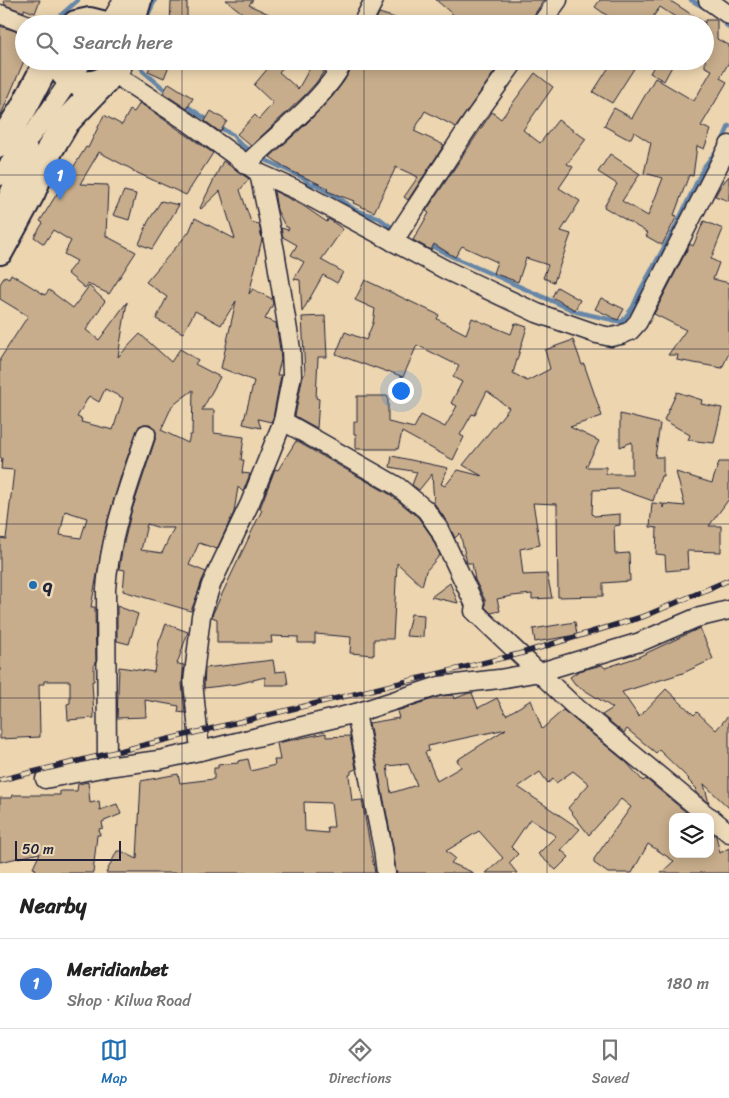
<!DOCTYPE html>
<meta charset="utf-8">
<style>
:root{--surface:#fff;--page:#f2f2f2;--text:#222;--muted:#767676;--line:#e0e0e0;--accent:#1f6fb2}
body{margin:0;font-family:Sriracha,sans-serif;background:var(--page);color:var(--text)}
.controls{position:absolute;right:15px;bottom:15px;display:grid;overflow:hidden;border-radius:10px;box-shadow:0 2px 12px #0003}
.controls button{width:45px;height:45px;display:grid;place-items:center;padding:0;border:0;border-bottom:1px solid var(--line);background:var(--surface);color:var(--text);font:25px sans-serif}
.scale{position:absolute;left:15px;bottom:12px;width:106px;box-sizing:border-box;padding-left:5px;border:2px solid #22223b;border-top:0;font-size:14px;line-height:18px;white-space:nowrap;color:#22223b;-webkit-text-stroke:4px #ecd9b7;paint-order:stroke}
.you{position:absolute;left:400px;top:390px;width:18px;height:18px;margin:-12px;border:4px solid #fff;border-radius:50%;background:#1a73e8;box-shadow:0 0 0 8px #1a73e833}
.badge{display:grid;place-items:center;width:32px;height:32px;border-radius:50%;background:var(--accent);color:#fff;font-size:16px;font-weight:700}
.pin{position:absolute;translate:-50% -41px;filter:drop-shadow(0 1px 2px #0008)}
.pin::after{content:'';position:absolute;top:26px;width:18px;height:15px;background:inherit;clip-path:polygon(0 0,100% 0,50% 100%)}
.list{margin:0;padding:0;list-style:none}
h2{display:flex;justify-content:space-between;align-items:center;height:65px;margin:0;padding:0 20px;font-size:21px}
h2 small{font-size:16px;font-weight:400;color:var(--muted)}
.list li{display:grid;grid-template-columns:32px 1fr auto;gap:15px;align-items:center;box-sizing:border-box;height:90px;padding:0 20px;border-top:1px solid var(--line)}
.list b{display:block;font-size:19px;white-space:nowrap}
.list p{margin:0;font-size:16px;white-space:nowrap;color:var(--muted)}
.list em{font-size:16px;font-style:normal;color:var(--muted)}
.icon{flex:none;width:28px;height:28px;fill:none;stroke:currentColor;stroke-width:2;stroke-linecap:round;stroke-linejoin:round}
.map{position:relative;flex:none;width:729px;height:873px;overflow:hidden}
.search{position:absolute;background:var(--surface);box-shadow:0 2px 12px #0003;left:15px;right:15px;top:15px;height:55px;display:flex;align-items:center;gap:12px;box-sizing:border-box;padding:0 18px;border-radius:28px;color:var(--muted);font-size:19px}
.sheet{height:155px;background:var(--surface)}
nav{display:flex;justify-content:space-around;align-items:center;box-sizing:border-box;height:70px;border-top:1px solid var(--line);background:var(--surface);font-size:14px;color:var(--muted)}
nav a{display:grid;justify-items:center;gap:2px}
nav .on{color:var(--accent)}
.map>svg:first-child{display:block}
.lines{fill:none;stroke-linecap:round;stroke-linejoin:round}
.stream{stroke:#6686a8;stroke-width:4.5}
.building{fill:#c7ad8b;stroke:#22223b;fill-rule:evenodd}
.minor-casing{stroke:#22223b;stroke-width:21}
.highway-casing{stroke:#22223b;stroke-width:30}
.minor{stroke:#ecd9b7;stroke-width:18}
.highway{stroke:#ecd9b7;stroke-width:26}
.rail-casing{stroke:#22223b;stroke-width:5.5}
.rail{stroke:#ecd9b7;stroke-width:4;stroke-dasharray:11;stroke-linecap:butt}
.grid{fill:none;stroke:#22223b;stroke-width:1;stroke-opacity:0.55}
.poi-dot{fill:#1f6fb2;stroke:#ecd9b7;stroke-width:2}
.labels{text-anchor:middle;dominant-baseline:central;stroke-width:5;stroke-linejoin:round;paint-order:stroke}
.poi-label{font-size:19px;font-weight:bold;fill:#22223b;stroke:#ecd9b7;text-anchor:start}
</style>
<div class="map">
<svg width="729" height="873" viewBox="0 0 729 873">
<rect width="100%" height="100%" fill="#ecd5af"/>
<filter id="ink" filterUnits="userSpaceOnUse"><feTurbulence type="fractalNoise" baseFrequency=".02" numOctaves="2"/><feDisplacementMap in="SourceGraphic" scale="10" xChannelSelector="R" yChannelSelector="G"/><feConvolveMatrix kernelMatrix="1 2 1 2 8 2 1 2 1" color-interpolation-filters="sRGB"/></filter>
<g filter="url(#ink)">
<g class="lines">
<!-- stream -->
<g class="stream">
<polyline points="691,0 714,13"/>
<polyline points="29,18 44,24"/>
<polyline points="720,18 729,28"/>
<polyline points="145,21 155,0"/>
<polyline points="51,24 78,0"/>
<polyline points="138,61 143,71 170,94"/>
<polyline points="184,104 211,122"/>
<polyline points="217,126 233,135 239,143 253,153"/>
<polyline points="722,142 729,126"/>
<polyline points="259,157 304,178 311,185 315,184 342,200 355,210 379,218 395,230"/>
<polyline points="430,245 451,256 577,312 622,322 633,307 641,289 676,226 704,167 718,149"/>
</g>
</g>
<!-- building -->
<g class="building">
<polygon points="4,0 40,0 35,13 24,9 24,12 5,5"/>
<polygon points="226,0 253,0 249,5 291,24 256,24"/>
<polygon points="436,0 544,0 532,18 530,24 464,24"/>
<polygon points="600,0 669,0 705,23 705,20 717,20 717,39 729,45 729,62 720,78 727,82 701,126 711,130 704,149 697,146 693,176 689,175 674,215 677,216 662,245 646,236 648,233 604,207 617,184 598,172 610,154 640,174 622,201 648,216 663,178 644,173 651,143 634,132 631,138 626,138 604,126 614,108 632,118 655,78 694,101 712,70 705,67 705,24 686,24 660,7 648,24 619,24 595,7"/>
<polygon points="171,2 187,2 187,24 170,24"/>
<polygon points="379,13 405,21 405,24 374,24"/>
<polygon points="0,26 24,34 24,61 0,117"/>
<polygon points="153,61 171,61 164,78 148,71"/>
<polygon points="274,61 289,61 279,72 298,89 314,61 331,61 316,83 304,96 251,146 237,134 255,115 259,119 273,103 254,85"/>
<polygon points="355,61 502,61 456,127 425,111 414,131 444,145 408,200 404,197 418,177 396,167 374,212 353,203 354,201 327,191 328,188 289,170 270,157 306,124 332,97 344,81"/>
<polygon points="613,61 625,61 635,67 612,103 593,92"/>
<polygon points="657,61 675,61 664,81 650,73"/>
<polygon points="535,73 553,87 523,130 540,143 558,120 586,139 567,164 573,167 559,188 580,201 561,231 571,234 554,282 543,278 548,265 526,258 518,282 493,273 497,262 462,246 455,257 434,244 431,250 413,240 429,213 426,211 492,112 501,119"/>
<polygon points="169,83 193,98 187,109 163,93"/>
<polygon points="140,103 213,153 186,195 133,171 133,170 99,152 80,184 108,185 106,236 136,252 109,294 88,284 85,288 67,273 77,261 64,254 71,241 53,230 44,244 34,237 43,223 40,221 86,147 88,148 104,115 122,125 130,110 134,112"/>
<polygon points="211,111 227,121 220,132 205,121"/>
<polygon points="223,161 249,179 240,190 251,222 259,224 262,239 249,294 253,289 272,299 273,304 265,319 276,323 280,350 281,360 277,375 281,375 273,418 271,422 258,419 261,428 243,424 254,381 221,368 236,301 221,325 195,311 183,333 156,319 167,297 146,282 189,232 195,218 235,239 220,191 201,209 200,208"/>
<polygon points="729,176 729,201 715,196 720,187"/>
<polygon points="124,191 136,194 129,220 113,215"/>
<polygon points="274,191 302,205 327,222 328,219 330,220 343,229 321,260 343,272 337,283 323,275 302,312 300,280 294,279 304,262 291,255 297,245 283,237 281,228 288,230 289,228 285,226 277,210"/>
<polygon points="161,201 179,205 152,249 139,244 148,222"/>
<polygon points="704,221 723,229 711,259 719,263 713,279 729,283 729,353 722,368 677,360 678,355 668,355 686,330 654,314 690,244 693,246"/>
<path d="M 11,274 L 45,295 L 49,290 L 73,308 L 89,286 L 105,301 L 86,330 L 99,340 L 127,302 L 118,357 L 140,334 L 171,362 L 180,349 L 198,360 L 195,364 L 220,377 L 202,410 L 214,410 L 214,433 L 244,437 L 241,460 L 244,460 L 242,473 L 250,474 L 243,492 L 238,487 L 234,512 L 217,549 L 199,543 L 189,565 L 206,572 L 191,611 L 123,591 L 125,570 L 119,569 L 122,551 L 131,513 L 156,437 L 156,431 L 150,424 L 144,424 L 139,426 L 123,469 L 106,526 L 91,607 L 95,607 L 96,664 L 94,664 L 94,681 L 92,681 L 94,718 L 68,720 L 67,704 L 70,703 L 70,681 L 44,681 L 44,684 L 39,684 L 40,737 L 0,739 L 0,538 L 6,539 L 14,470 L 1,469 L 2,458 L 0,458 L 0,359 L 28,316 L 0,299 L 0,284 L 5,276 L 9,278 ZM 105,389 L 123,398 L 113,430 L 81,422 L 82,419 L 77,417 L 89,396 L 99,402 ZM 193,390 L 192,435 L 190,435 L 188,443 L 161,430 L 172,406 ZM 65,511 L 87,518 L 81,538 L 60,535 ZM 147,524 L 160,528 L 174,528 L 162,553 L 141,550 Z"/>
<polygon points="365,280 439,315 437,319 466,334 472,318 511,334 515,323 527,327 513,373 527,381 550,369 545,350 573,340 582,365 584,364 602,416 570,427 599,441 586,467 606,467 606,474 632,474 632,442 620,447 620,414 660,424 655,457 663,457 663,476 661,476 653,501 619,489 593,490 592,514 594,516 620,514 620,525 614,526 615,554 629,553 630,581 603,583 603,596 558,597 557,504 533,503 540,545 520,549 523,575 547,574 552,598 532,599 532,594 512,596 497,599 500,611 491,613 485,607 485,600 475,580 472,563 467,563 460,533 455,538 448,523 434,503 432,474 419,490 412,485 417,472 390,467 392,456 448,468 441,484 445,486 458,470 482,476 463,465 509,408 487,391 475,415 472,414 460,435 464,437 453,460 402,432 398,449 356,449 356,434 354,434 354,422 357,422 357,396 388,396 388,422 414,428 421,415 445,427 457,406 451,403 462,382 453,377 459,366 417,345 403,377 388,371 388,372 374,367 374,368 336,354 345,332 366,340 373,323 375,309 355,300"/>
<polygon points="557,287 580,300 575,310 552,297"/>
<polygon points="601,298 624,309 618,320 595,309"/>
<polygon points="325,316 327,357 318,357 316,398 319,399 317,428 295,416 303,375 305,374 302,317"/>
<polygon points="677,392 702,400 701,404 722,408 714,443 688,440 690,435 664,420"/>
<polygon points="296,441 391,495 418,517 430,534 440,555 426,571 422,586 397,563 393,639 374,639 374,655 350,653 351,637 315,634 315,643 298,643 298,637 271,636 272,643 217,643 217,619 212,617 213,613 262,510 260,508 275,469 278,470"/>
<polygon points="719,462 729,462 729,499 709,526 721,526 721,552 687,551 688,569 666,571 665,555 656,554 657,528 650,527 652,503 663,504 663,508 664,504 685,506 676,472 712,483"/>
<polygon points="450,583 458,603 431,597"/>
<polygon points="117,606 138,614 129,644 117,641"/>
<polygon points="411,614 424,615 423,637 406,636"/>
<polygon points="575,622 577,635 535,642 533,629"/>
<polygon points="166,624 188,632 177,664 184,665 182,683 185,713 178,712 179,706 145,700 146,717 117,718 119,667 154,672 159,642"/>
<polygon points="700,628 713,659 683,673 622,692 639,717 666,689 694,715 697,712 716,730 729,715 729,808 704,784 709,803 695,791 697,789 688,780 689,779 659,750 656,753 627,729 624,733 602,715 613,708 575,684 570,677 579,671 602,665 605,668 638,657"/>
<polygon points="273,660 275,672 286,671 288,685 265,685 265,677 237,684 204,688 205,668"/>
<path d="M 469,693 L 472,693 L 478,708 L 497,698 L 506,715 L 531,700 L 542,729 L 563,710 L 627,763 L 643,781 L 646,779 L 692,817 L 673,817 L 673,854 L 710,854 L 710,831 L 716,836 L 720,853 L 729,848 L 729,873 L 661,873 L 674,861 L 648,844 L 632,873 L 608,873 L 594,863 L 594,859 L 631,807 L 621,799 L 589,835 L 568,808 L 589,784 L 573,771 L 556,783 L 553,779 L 548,783 L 540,772 L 518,787 L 580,829 L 561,850 L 569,857 L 556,870 L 538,854 L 556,836 L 530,819 L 511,847 L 518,854 L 509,863 L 517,873 L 486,873 L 503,858 L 479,831 L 446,851 L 455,858 L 451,863 L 474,873 L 396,873 L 393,847 L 369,723 L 399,718 L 397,711 L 441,696 L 453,695 L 454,699 ZM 506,729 L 457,760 L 461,767 L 437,781 L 425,752 L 429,751 L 428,746 ZM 408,764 L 417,785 L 391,793 L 387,766 Z"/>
<path d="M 326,733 L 326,737 L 350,736 L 356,769 L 351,771 L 351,774 L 349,775 L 352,801 L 362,800 L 375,873 L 106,873 L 117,851 L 121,851 L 137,859 L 141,781 L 178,774 L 180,783 L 214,779 L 214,768 L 218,768 L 218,765 L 238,763 L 238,761 L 248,759 L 251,771 L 275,765 L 274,760 L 280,760 L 277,743 ZM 304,802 L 331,803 L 334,827 L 327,827 L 328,833 L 305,831 Z"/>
<polygon points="88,782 90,803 99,801 100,810 117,804 121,814 102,822 103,828 99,829 100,835 97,835 93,873 34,873 36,869 33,868 40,853 0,862 0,798 12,798 13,795 60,795 60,791 77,791 78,784"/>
</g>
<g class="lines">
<defs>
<g id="minor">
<polyline points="708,0 729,15"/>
<polyline points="0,14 26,24"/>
<polyline points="109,24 123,0"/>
<polyline points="362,24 374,0"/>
<polyline points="541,24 558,0"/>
<polyline points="115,71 125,81 188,122 259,173 297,190 446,270 537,313 597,334 611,337 621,335 630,331 638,322 729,145"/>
<path d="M 246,165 C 277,133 323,102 344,61"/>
<polyline points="0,176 37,128 83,61"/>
<polyline points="0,215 28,149"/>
<polyline points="393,242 473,120 515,61"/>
<polyline points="283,421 397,486 426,510 439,529 475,605 474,611 572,704 709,817"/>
<polyline points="356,713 383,849 386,873"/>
<polyline points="200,751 193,682 201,616 211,585 250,503 283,421 292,375 291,349 275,251 259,173"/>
<path d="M 107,767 L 106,589 C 110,533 129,486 146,434"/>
<polyline points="45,779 107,767 159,760 200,751 356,713 439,686 499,679 540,672 640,642 696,618 729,610"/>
<polyline points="710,817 729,833"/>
</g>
<g id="highway">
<polyline points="76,24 90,21 102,24"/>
<polyline points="131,24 138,0"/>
<path d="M 58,61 C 67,93 109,91 120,61"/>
<polyline points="0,144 23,109 48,61"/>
<polyline points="0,251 32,192 50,149 66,122 105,81"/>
</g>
</defs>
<!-- minor casing -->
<use href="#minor" class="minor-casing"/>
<!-- highway casing -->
<use href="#highway" class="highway-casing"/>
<!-- minor -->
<use href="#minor" class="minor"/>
<!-- highway -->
<use href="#highway" class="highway"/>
<defs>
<polyline id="rail" points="0,780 519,654 645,616 729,580"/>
</defs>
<!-- rail casing -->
<use href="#rail" class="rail-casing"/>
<!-- rail -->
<use href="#rail" class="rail"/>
</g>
</g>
<!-- grid -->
<path class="grid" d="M 182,0 L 182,24M 364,0 L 364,24M 547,0 L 547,24M 182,61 L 182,873M 364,61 L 364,873M 547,61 L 547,873M 0,175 L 729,175M 0,349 L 729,349M 0,524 L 729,524M 0,698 L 729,698"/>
<!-- markers -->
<circle class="poi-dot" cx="33" cy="585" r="5"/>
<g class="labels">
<!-- poi labels -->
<g class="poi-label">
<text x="43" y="585">q</text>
</g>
</g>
</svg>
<div class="controls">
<button><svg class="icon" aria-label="layers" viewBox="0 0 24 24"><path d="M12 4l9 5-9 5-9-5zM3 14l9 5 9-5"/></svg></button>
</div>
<div class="scale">50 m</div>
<div class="you"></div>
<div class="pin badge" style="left:60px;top:200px;background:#3f7fe0">1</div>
<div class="search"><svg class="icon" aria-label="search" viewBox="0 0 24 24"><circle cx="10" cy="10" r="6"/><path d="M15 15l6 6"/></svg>Search here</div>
</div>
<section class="sheet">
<h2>Nearby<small></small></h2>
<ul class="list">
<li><span class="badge" style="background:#3f7fe0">1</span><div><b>Meridianbet</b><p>Shop · Kilwa Road</p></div><em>180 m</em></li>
</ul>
</section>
<nav>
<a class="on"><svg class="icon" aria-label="map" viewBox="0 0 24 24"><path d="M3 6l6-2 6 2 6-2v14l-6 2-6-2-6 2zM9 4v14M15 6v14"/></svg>Map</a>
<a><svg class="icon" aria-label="directions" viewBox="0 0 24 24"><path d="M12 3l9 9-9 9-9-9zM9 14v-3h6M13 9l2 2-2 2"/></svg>Directions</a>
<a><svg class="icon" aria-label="saved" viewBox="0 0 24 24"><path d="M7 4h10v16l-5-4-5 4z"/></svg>Saved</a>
</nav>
